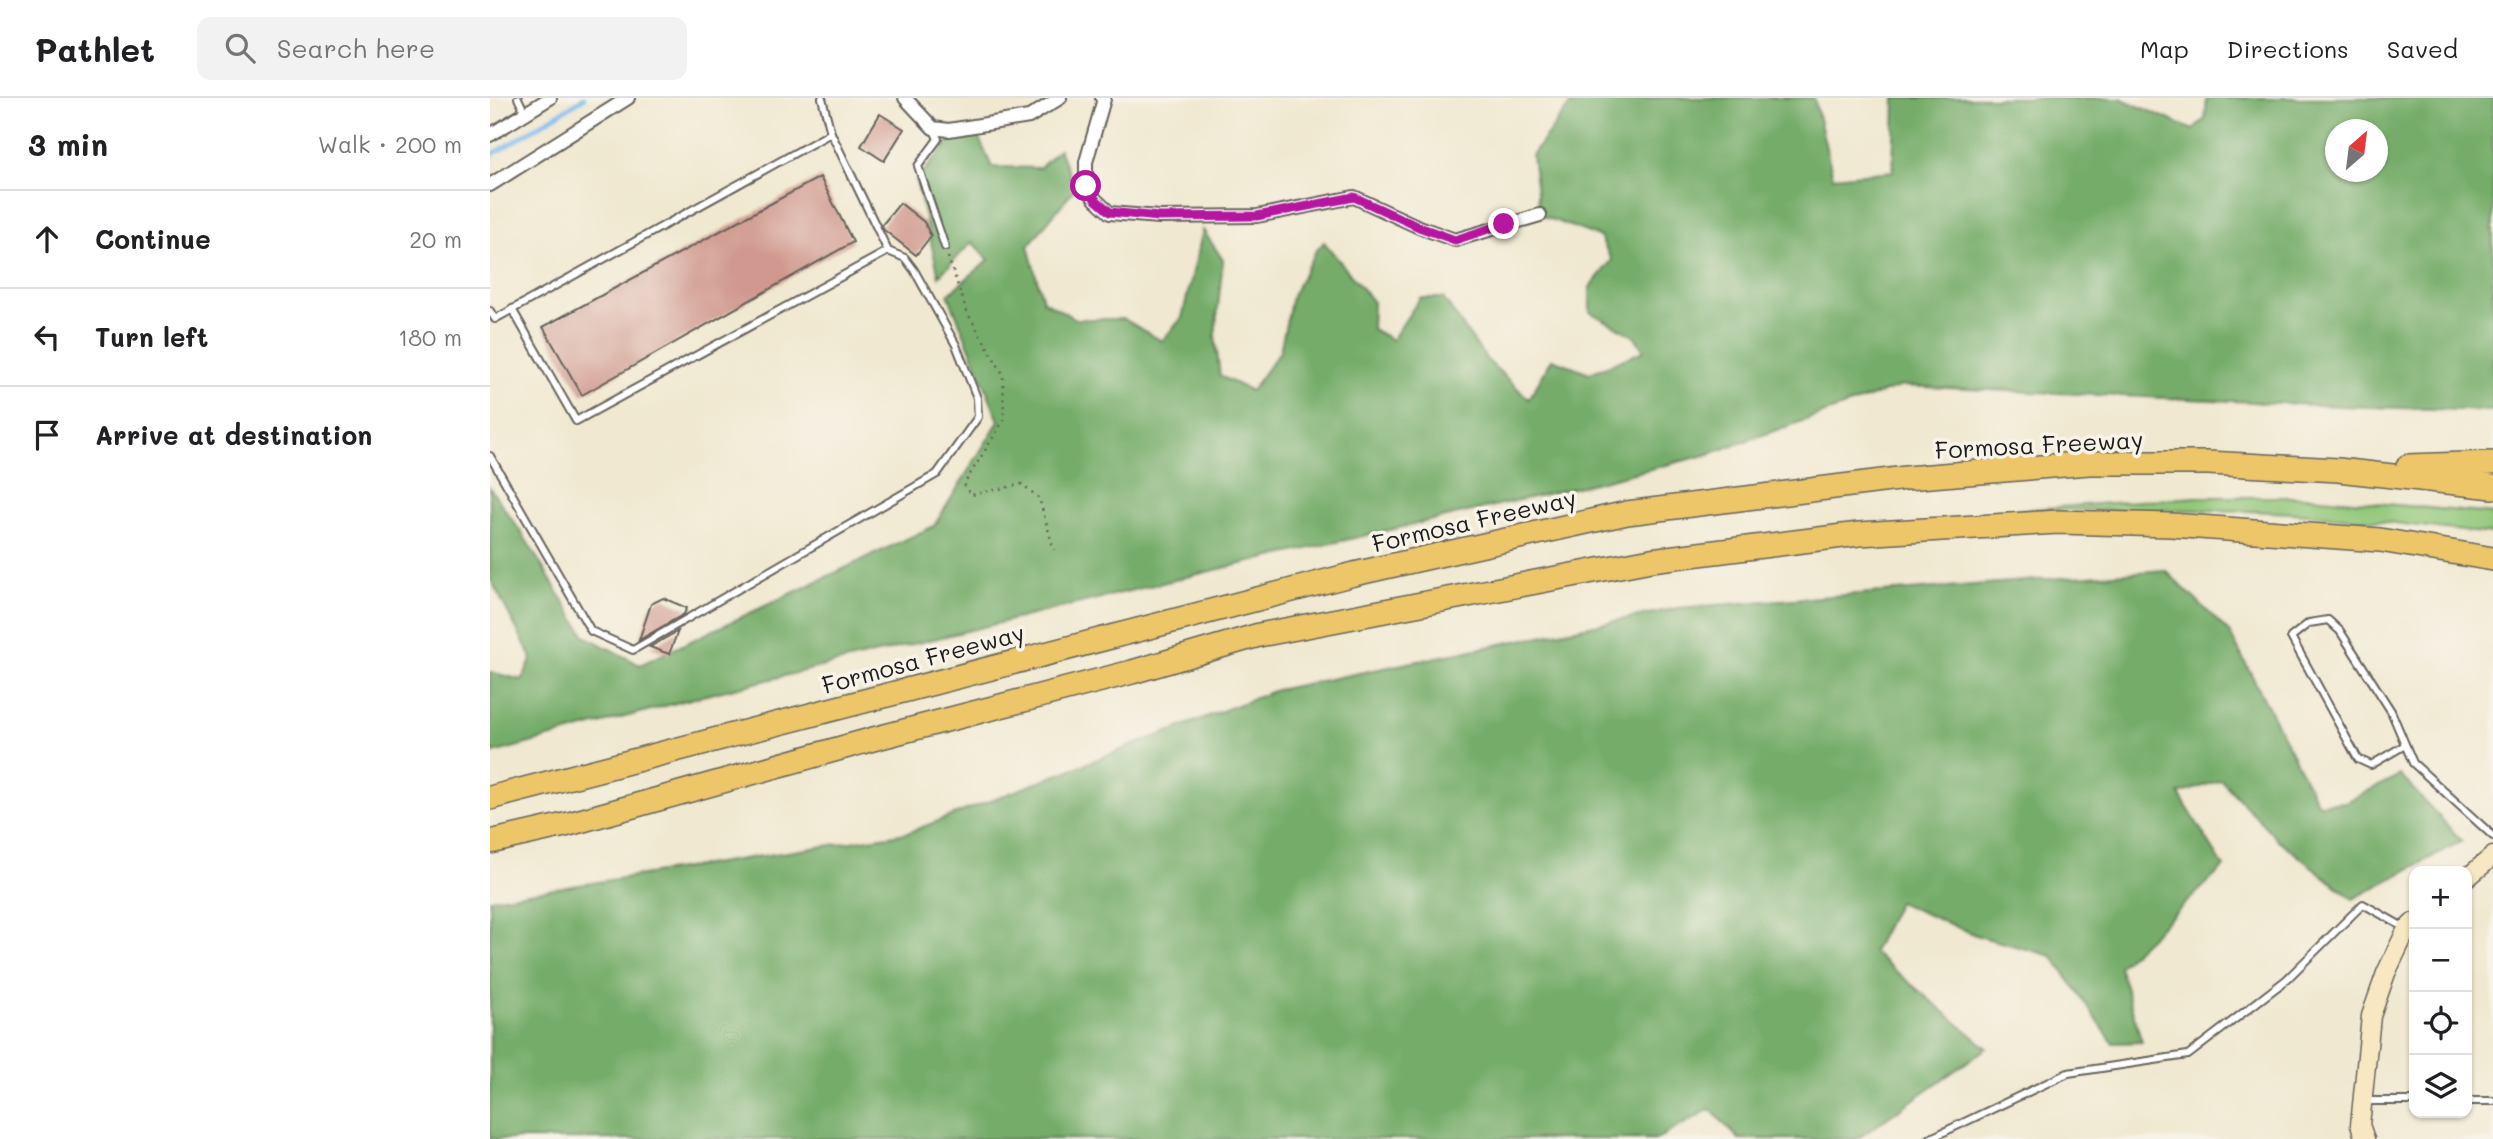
<!DOCTYPE html>
<meta charset="utf-8">
<style>
:root{--surface:#fff;--page:#f2f2f2;--text:#202124;--muted:#757577;--line:#e0e0e0}
body{margin:0;font-family:Mali,sans-serif;background:var(--page);color:var(--text)}
.controls{position:absolute;right:21px;bottom:21px;display:grid;overflow:hidden;border-radius:14px;box-shadow:0 2px 5px #0004}
.controls button{width:63px;height:63px;display:grid;place-items:center;padding:0;border:0;border-bottom:2px solid var(--line);background:var(--surface);color:var(--text);font:35px sans-serif}
.compass{position:absolute;left:1835px;top:21px;width:63px;height:63px;border-radius:50%;background:var(--surface);box-shadow:0 2px 5px #0004;rotate:28deg}
.stop{position:absolute;width:21px;height:21px;margin:-16px;border:5px solid #b5179e;border-radius:50%;background:#fff}
.stop.end{background:#b5179e;border-color:#fff;box-shadow:0 2px 7px #0008}
.list{margin:0;padding:0;list-style:none}
h2{display:flex;justify-content:space-between;align-items:center;height:91px;margin:0;padding:0 28px;font-size:30px}
h2 small{font-size:23px;font-weight:400;color:var(--muted)}
.list li{display:grid;grid-template-columns:46px 1fr auto;gap:21px;align-items:center;box-sizing:border-box;height:98px;padding:0 28px;border-top:2px solid var(--line)}
.list b{display:block;font-size:26px;white-space:nowrap}
.list em{font-size:23px;font-style:normal;color:var(--muted)}
.icon{flex:none;width:38px;height:38px;fill:none;stroke:currentColor;stroke-width:2;stroke-linecap:round;stroke-linejoin:round}
.map{position:relative;flex:none;width:2003px;height:1041px;overflow:hidden}
header{display:flex;align-items:center;gap:42px;box-sizing:border-box;height:98px;padding:0 35px;background:var(--surface);border-bottom:2px solid var(--line)}
header strong{font-size:33px}
nav{display:flex;gap:38px;margin-inline-start:auto;font-size:24px}
.search{width:490px;height:63px;background:var(--page);display:flex;align-items:center;gap:18px;box-sizing:border-box;padding:0 24px;border-radius:14px;color:var(--muted);font-size:26px}
main{display:flex}
aside{flex:1;background:var(--surface)}
.map>svg:first-child{display:block}
.green{fill:#92c779;stroke:#57724a;stroke-width:2}
.forest{fill:#75ac69;stroke:#486442;stroke-width:2;fill-rule:evenodd}
.lines{fill:none;stroke-linecap:round;stroke-linejoin:round}
.stream{stroke:#7bbbef;stroke-width:4.5}
.building{fill:#d0988e}
.lane-casing{stroke:#66635b;stroke-width:10}
.street-casing{stroke:#66635b;stroke-width:16}
.secondary-casing{stroke:#66635b;stroke-width:21}
.highway-casing{stroke:#66635b;stroke-width:26}
.path{stroke:#66635b;stroke-width:2.5;stroke-dasharray:2 5;stroke-linecap:butt}
.lane{stroke:#fff;stroke-width:6}
.street{stroke:#fff;stroke-width:12}
.secondary{stroke:#f7e8c3;stroke-width:18}
.highway{stroke:#ecc669;stroke-width:23}
.route{stroke:#b5179e;stroke-width:9}
.labels{text-anchor:middle;dominant-baseline:central;stroke-width:7;stroke-linejoin:round;paint-order:stroke}
.street-label{font-size:24px;fill:#1c1c1c;stroke:#f7f3e8}
</style>
<header>
<strong>Pathlet</strong>
<div class="search"><svg class="icon" aria-label="search" viewBox="0 0 24 24"><circle cx="10" cy="10" r="6"/><path d="M15 15l6 6"/></svg>Search here</div>
<nav><a>Map</a><a>Directions</a><a>Saved</a></nav>
</header>
<main>
<aside>
<h2>3 min<small>Walk · 200 m</small></h2>
<ul class="list">
<li><svg class="icon" aria-label="ahead" viewBox="0 0 24 24"><path d="M12 20V5M6 11l6-6 6 6"/></svg><div><b>Continue</b></div><em>20 m</em></li>
<li><svg class="icon" aria-label="left" viewBox="0 0 24 24"><path d="M17 20v-9H6M10 6l-5 5 5 5"/></svg><div><b>Turn left</b></div><em>180 m</em></li>
<li><svg class="icon" aria-label="arrive" viewBox="0 0 24 24"><path d="M6 21V4h12l-3 4 3 4H6"/></svg><div><b>Arrive at destination</b></div></li>
</ul>
</aside>
<div class="map">
<svg width="2003" height="1041" viewBox="0 0 2003 1041">
<rect width="100%" height="100%" fill="#f7f3e8"/>
<filter id="ink" filterUnits="userSpaceOnUse"><feTurbulence type="fractalNoise" baseFrequency=".0143" numOctaves="2"/><feDisplacementMap in="SourceGraphic" scale="14" xChannelSelector="R" yChannelSelector="G"/><feConvolveMatrix kernelMatrix="1 2 1 2 8 2 1 2 1" color-interpolation-filters="sRGB"/></filter>
<filter id="wash" filterUnits="userSpaceOnUse"><feTurbulence type="fractalNoise" baseFrequency=".00686" numOctaves="4" result="noise"/><feDisplacementMap in="SourceGraphic" scale="28" xChannelSelector="R" yChannelSelector="G"/><feGaussianBlur stdDeviation="1.57" result="paint"/><feColorMatrix in="noise" values="0 0 0 0 0 0 0 0 0 0 0 0 0 0 0 0 0 1.4 0 .05"/><feComposite in="paint" operator="in"/></filter>
<g filter="url(#wash)">
<rect width="100%" height="100%" fill="#f0e8d0"/>
<!-- green -->
<path class="green" d="M 1706,399 L 1820,399 L 2003,416 L 2003,436 C 1936,430 1869,419 1802,415 C 1710,410 1618,412 1525,412 Z"/>
<!-- forest -->
<g class="forest">
<path d="M 1085,0 L 1324,0 L 1343,79 L 1403,73 L 1405,0 L 1630,0 L 1703,32 L 1715,21 L 1717,0 L 2003,0 L 2003,313 L 1847,308 L 1412,288 L 1216,357 L 1104,385 L 725,472 L 208,599 L 0,656 L 0,574 L 32,582 L 42,560 L 0,480 L 0,390 L 33,437 L 95,538 L 150,567 L 444,428 L 509,323 L 458,196 L 499,162 L 482,144 L 449,178 L 426,82 L 469,33 L 488,38 L 502,69 L 550,70 L 569,51 L 585,90 L 538,148 L 553,203 L 586,221 L 634,221 L 672,243 L 692,220 L 713,132 L 733,162 L 725,238 L 730,278 L 761,293 L 790,253 L 802,198 L 825,154 L 834,144 L 883,204 L 882,231 L 902,242 L 930,200 L 953,200 L 997,262 L 1039,301 L 1062,261 L 1100,275 L 1154,253 L 1145,239 L 1100,214 L 1100,189 L 1122,162 L 1110,139 L 1050,117 L 1042,57 ZM 1846,32 L 1888,32 L 1888,74 L 1846,74 Z"/>
<polygon points="1675,472 1740,535 1828,706 1856,704 1910,677 1972,743 1863,801 1787,741 1731,682 1689,696 1734,769 1629,868 1652,944 1623,945 1562,858 1488,838 1408,804 1383,854 1497,950 1367,1041 1249,1041 1220,1011 1167,1041 0,1041 0,801 417,735 786,592 1188,510"/>
</g>
<g class="lines">
<!-- stream -->
<polyline class="stream" points="0,58 94,0"/>
</g>
<g id="blocks">
<!-- building -->
<g class="building">
<polygon points="390,16 414,31 394,63 371,48"/>
<polygon points="330,79 363,144 92,297 53,229"/>
<polygon points="410,105 434,124 441,138 426,157 394,132 392,127"/>
<polygon points="173,500 197,510 194,516 149,542 161,506"/>
<polygon points="188,533 179,556 160,549"/>
</g>
</g>
</g>
<g filter="url(#ink)">
<use href="#blocks" fill-opacity="0" stroke="#66635b" stroke-width="2"/>
<g class="lines">
<defs>
<g id="lane">
<polyline points="28,0 35,15"/>
<polyline points="444,32 448,41 428,68 455,149"/>
<polyline points="22,211 86,323 398,153"/>
<polyline points="0,213 5,221 341,35"/>
<polyline points="0,358 101,533 143,552 447,376 488,319 487,300 466,247 424,172 415,160 398,153 341,35 332,0"/>
<polyline points="1915,647 1881,667 1868,661 1801,539 1819,525 1838,522 1850,533 1901,613 1923,665 2003,738"/>
<polyline points="1874,1003 1924,1003"/>
<polyline points="1977,1003 2003,1003"/>
<polyline points="1439,1041 1578,975 1698,957 1796,882 1873,806 1915,830"/>
</g>
<g id="street">
<polyline points="415,0 443,30 459,32 539,19 570,0"/>
<polyline points="612,0 614,1 596,64 596,87 605,101 620,115 669,119 767,118 864,99 929,129 965,142 1050,117"/>
<polyline points="0,37 60,0"/>
<polyline points="0,87 138,0"/>
</g>
<g id="secondary">
<polyline points="1977,780 2003,758"/>
<polyline points="1875,1041 1870,1027 1881,918 1896,875 1917,831 1924,824"/>
</g>
<g id="highway">
<polyline points="1918,368 2003,365"/>
<polyline points="0,700 864,476 1137,415 1416,380 1599,365 1718,365 1848,372 2003,389"/>
<polyline points="0,744 79,726 387,640 642,574 769,537 1161,462 1369,436 1568,424 1681,427 1890,442 2003,461"/>
</g>
</defs>
<!-- lane casing -->
<use href="#lane" class="lane-casing"/>
<!-- street casing -->
<use href="#street" class="street-casing"/>
<!-- secondary casing -->
<use href="#secondary" class="secondary-casing"/>
<!-- highway casing -->
<use href="#highway" class="highway-casing"/>
<!-- path -->
<polyline class="path" points="458,159 477,214 513,276 514,322 474,386 481,397 532,386 549,400 564,452"/>
<!-- lane -->
<use href="#lane" class="lane"/>
<!-- street -->
<use href="#street" class="street"/>
<!-- secondary -->
<use href="#secondary" class="secondary"/>
<!-- highway -->
<use href="#highway" class="highway"/>
</g>
</g>
<g class="lines" filter="url(#ink)">
<!-- route -->
<polyline class="route" points="596,88 605,101 620,114 669,119 767,118 864,99 929,129 965,142 1014,126"/>
</g>
<g class="labels">
<!-- street labels -->
<g class="street-label">
<text transform="translate(1549 346) rotate(-3)">Formosa Freeway</text>
<text transform="translate(984 422) rotate(-13)">Formosa Freeway</text>
<text transform="translate(433 560) rotate(-15)">Formosa Freeway</text>
</g>
</g>
</svg>
<div class="controls">
<button>+</button>
<button>−</button>
<button><svg class="icon" aria-label="locate" viewBox="0 0 24 24"><circle cx="12" cy="12" r="6"/><path d="M12 2v4M12 18v4M2 12h4M18 12h4"/></svg></button>
<button><svg class="icon" aria-label="layers" viewBox="0 0 24 24"><path d="M12 4l9 5-9 5-9-5zM3 14l9 5 9-5"/></svg></button>
</div>
<svg class="compass" viewBox="-18 -18 36 36"><path d="M0-13l5 13h-10z" fill="#e53935"/><path d="M0 13l5-13h-10z" fill="#757577"/></svg>
<div class="stop" style="left:596px;top:88px"></div>
<div class="stop end" style="left:1014px;top:126px"></div>
</div>
</main>
